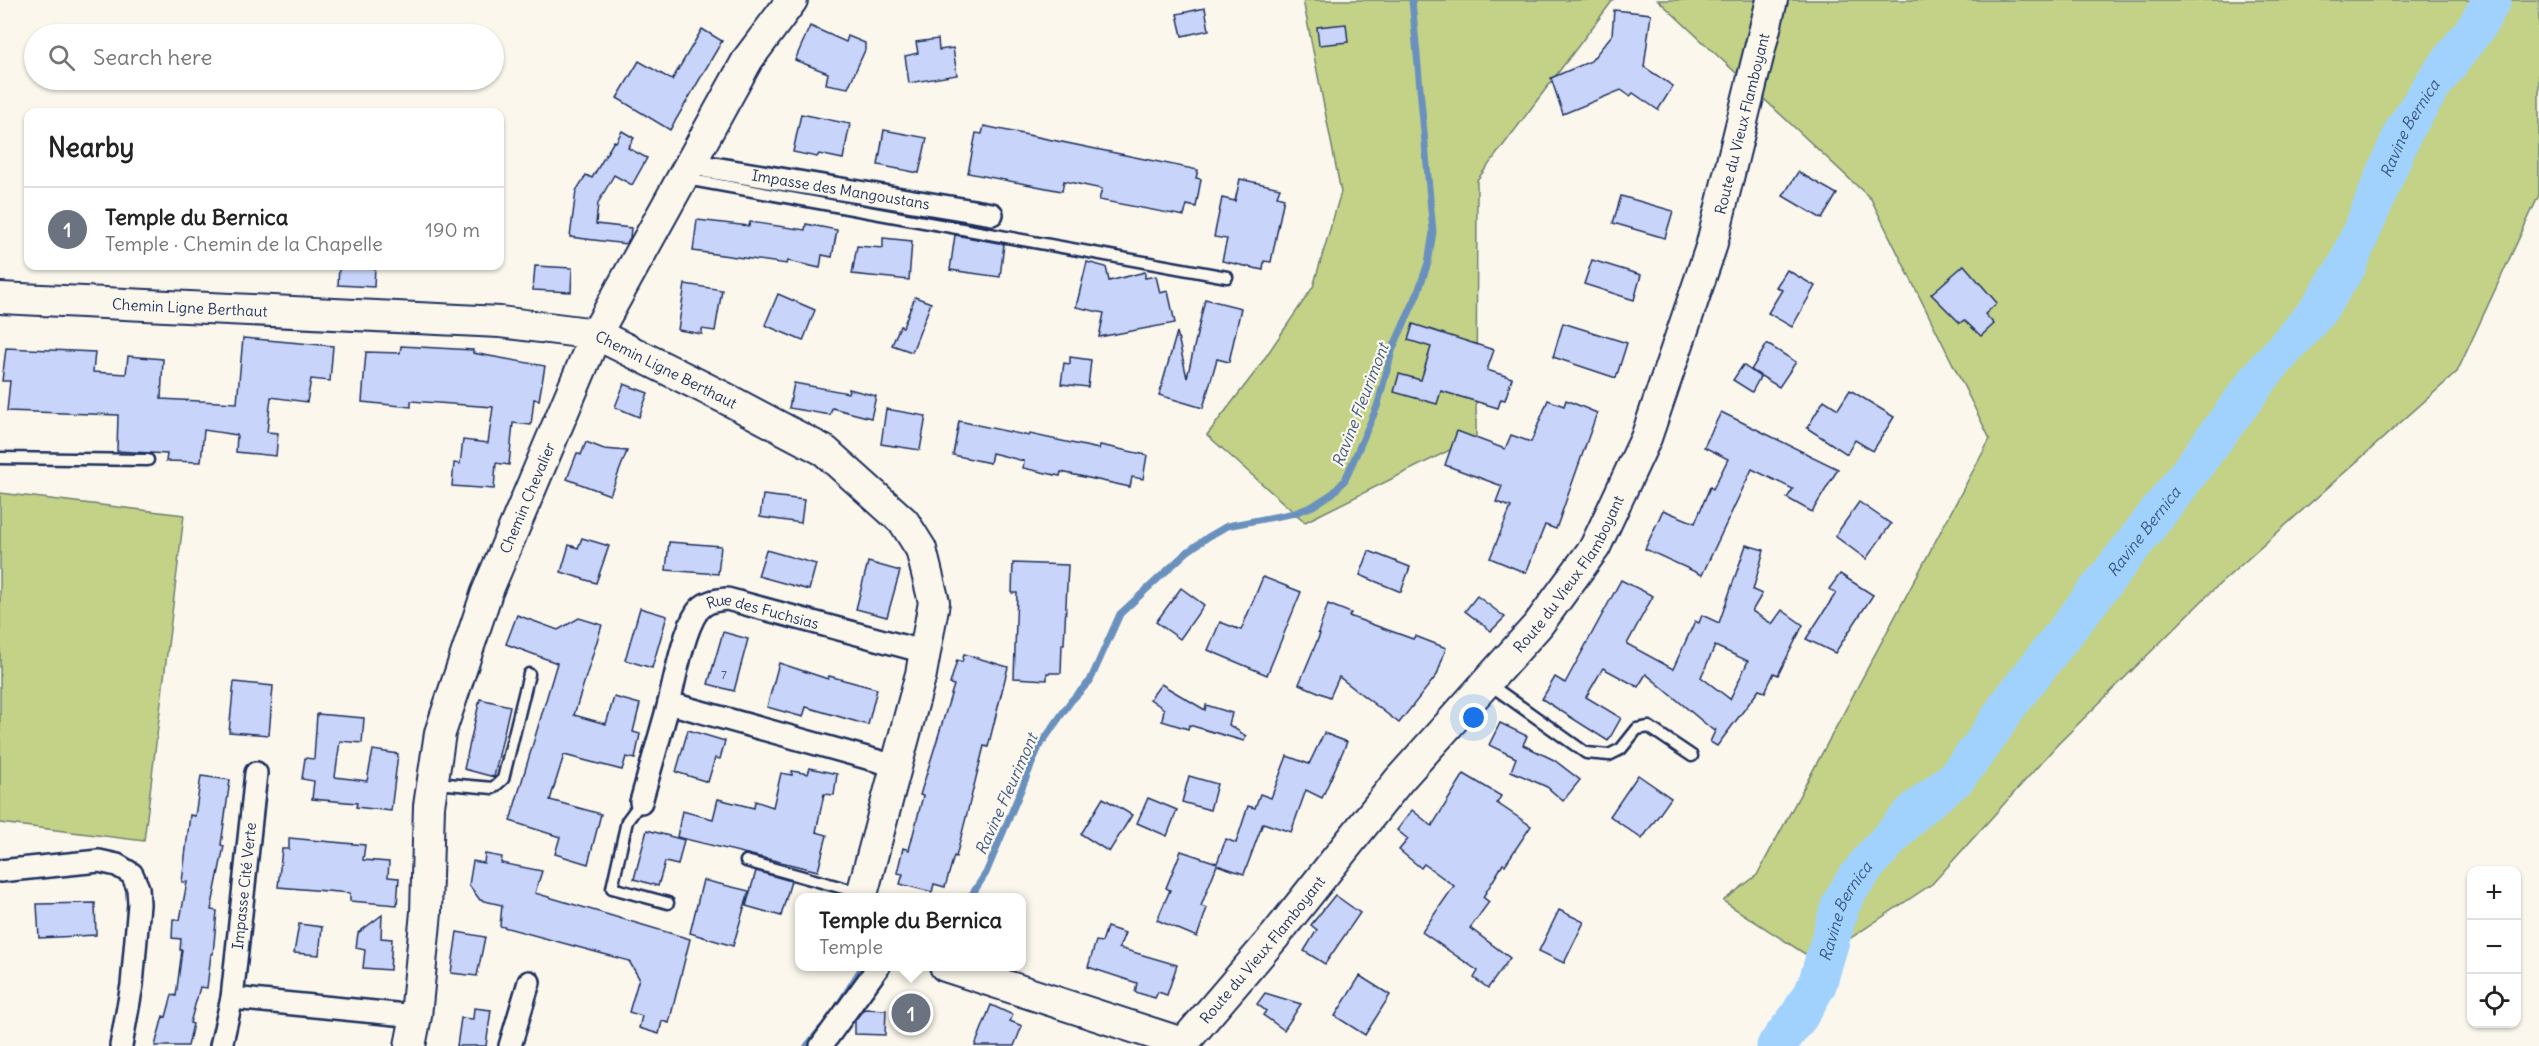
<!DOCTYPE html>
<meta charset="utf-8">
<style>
:root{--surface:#fff;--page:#f6f6f6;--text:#222;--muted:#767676;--line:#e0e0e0;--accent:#ea580c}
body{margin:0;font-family:Delius,sans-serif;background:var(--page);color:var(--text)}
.controls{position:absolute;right:18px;bottom:18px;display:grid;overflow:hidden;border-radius:12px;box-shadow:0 2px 4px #0004}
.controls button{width:54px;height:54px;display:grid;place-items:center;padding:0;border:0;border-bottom:2px solid var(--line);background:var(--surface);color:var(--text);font:30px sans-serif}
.you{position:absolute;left:1474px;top:718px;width:21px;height:21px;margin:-15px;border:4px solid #fff;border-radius:50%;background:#1a73e8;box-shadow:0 0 0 9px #1a73e833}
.badge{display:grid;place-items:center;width:39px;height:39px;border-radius:50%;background:var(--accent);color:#fff;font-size:20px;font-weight:700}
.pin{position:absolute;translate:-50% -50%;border:3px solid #fff;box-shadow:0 2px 6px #0006}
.popup{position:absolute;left:795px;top:893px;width:231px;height:78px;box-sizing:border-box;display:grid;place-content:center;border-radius:12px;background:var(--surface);filter:drop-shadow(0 2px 4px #0005);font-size:20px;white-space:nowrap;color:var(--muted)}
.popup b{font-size:22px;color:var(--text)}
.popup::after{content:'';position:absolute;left:50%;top:100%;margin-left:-12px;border:12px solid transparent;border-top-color:var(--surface)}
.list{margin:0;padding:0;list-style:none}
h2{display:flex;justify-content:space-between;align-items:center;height:78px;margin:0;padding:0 24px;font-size:26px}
h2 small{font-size:20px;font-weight:400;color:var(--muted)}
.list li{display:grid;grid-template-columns:39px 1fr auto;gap:18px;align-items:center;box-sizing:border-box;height:84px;padding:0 24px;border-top:2px solid var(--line)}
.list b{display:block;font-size:22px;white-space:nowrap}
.list p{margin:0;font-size:20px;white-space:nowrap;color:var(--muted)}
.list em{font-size:20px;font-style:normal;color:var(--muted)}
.icon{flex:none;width:33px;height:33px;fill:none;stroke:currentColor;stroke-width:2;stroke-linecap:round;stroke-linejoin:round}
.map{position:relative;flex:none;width:2539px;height:1046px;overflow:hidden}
.search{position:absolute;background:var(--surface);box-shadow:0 2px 4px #0004;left:24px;top:24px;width:480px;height:66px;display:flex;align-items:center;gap:15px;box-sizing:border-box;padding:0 21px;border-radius:33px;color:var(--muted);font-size:22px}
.panel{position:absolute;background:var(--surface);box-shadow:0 2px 4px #0004;left:24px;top:108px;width:480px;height:162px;border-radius:12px}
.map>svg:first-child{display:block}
.green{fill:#c3d286;stroke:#6f8072;stroke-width:1.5}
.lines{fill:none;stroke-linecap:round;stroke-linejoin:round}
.stream{stroke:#6b91be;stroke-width:7}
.river{stroke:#a1d2fe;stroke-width:39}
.building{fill:#c9d4fb;stroke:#1b2f5e;stroke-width:1.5;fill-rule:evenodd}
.lane-casing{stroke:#1b2f5e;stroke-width:15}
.street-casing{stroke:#1b2f5e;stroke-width:26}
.secondary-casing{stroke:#1b2f5e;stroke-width:34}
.lane{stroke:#fbf7ec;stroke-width:10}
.street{stroke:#fbf7ec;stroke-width:21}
.secondary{stroke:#fbf7ec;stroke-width:30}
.labels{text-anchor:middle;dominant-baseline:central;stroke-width:4.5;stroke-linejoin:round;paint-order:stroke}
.number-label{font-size:12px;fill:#465885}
.street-label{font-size:15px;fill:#1b2f5e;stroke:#fbf7ec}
.water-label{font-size:16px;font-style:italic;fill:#3c5886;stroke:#fbf7ec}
</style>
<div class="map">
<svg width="2539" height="1046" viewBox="0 0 2539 1046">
<rect width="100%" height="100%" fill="#fbf7ec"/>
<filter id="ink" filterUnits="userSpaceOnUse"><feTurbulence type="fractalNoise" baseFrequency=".0167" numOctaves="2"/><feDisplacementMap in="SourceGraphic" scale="12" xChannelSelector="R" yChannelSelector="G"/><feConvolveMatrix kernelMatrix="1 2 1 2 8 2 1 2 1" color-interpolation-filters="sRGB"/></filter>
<g filter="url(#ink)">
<!-- green -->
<g class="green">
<polygon points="1303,0 1613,0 1477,180 1476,437 1305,522 1207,435 1256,371 1313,287 1341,192"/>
<polygon points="1658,0 2539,0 2539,195 2457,372 2212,591 2057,745 1932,884 1816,961 1723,901 1757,875 1990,439 1871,199"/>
<polygon points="0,493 184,515 144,841 0,823"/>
</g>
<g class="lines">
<!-- stream -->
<g class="stream">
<polyline points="963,898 971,896 986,873 1039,747 1071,701 1090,681 1120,614 1187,552 1208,537 1227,526 1295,513 1313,506 1333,493 1345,480 1377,407 1393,348 1417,295 1428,263 1433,232 1412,0"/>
<polyline points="838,1006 863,966"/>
<polyline points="807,1046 821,1029"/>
</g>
<!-- river -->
<path class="river" id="s1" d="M 1776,1046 L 1799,1016 L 1817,985 L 1840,906 L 1851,886 L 1873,857 L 1915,811 L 1955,779 L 1982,745 L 2009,704 L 2175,491 L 2264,372 L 2316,313 L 2347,266 L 2405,128 L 2434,83 L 2477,26 L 2492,0"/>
</g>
<!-- building -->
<g class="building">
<polygon points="1205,8 1209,30 1182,36 1177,14"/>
<polygon points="1614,10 1651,14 1644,67 1673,86 1658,110 1633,93 1630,96 1621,90 1563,114 1551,78 1591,61 1612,35"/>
<polygon points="1346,24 1348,42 1319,45 1317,27"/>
<polygon points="810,26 846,42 848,36 865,43 865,50 848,88 826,84 828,73 795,60"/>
<polygon points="702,29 722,41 670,130 617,98 639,61 672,80"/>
<polygon points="938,39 939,50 953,48 957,75 909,83 905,56 918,53 916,42"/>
<polygon points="801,114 850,124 843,159 819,154 817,157 793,152"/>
<polygon points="984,126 1198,170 1196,178 1201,179 1196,207 1187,205 1184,216 1099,200 1102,189 1064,181 1062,191 968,173 976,133 982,134"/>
<polygon points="884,130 927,138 919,173 878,165"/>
<polygon points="622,131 634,138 628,148 647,158 632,185 614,175 598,203 596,224 631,228 630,238 626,244 570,237 576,191 586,175 592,178 614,141 616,142"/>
<polygon points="1798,172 1837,194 1822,219 1783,196"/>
<polygon points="1240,179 1280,188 1277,196 1284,198 1271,262 1264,261 1263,270 1222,261 1227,239 1214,237 1222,198 1235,201"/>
<polygon points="1621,196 1673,211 1665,238 1613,223"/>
<polygon points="697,220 749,226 750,222 805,230 806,224 837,230 832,257 822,255 820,268 788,261 787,264 693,251"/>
<polygon points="955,235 1004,244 1000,277 950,270"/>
<polygon points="883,238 912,241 909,280 852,274 857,246 883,248"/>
<polygon points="1592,260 1641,275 1634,300 1584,284"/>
<polygon points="1087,262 1106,267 1109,281 1145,272 1145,278 1156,276 1160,293 1168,291 1175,323 1099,337 1104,313 1076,307"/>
<polygon points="1964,265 1997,303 1985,314 1994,324 1981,336 1964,320 1960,323 1931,294"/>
<polygon points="339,266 375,266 374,287 338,285"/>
<polygon points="535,266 572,268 571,292 533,290"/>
<polygon points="1787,270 1815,286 1792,327 1768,313 1782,290 1776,287"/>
<polygon points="685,284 722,290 715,331 702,329 702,334 678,330"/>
<polygon points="778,294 815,310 803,341 765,325"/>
<polygon points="915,297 931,303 912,352 892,345 900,326 903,327"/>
<polygon points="1205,299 1241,308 1229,362 1217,359 1203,408 1159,395 1177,332 1187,378"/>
<polygon points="1563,323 1627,343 1616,378 1553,357"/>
<polygon points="1413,324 1494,350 1487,370 1512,378 1505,400 1501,399 1498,408 1441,391 1437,404 1394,392 1399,374 1421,380 1431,347 1408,340"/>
<polygon points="243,338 333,346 330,381 311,379 307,402 271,397 267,432 278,433 276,456 236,452 237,435 204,430 201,462 166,461 167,454 117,451 118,415 7,411 10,381 2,381 6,348 95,352 93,372 126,374 128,356 163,359 161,399 237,403"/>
<polygon points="1767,344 1796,362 1779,387 1751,370"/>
<polygon points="401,346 473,350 473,353 545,366 539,400 534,399 531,425 513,423 509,465 496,463 494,489 452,486 454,463 460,464 463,440 488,443 493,407 411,401 411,407 362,402 366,352 400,353"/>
<polygon points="1070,357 1091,360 1088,387 1061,384 1064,363 1070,364"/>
<polygon points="1743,365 1760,377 1752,392 1733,380"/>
<polygon points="794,383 848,393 849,389 876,396 871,418 832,408 830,415 789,408"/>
<polygon points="624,384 648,393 639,417 615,407"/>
<polygon points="1850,390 1894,417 1873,451 1855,440 1847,454 1807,428 1824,400 1838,409"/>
<polygon points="1548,400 1564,406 1566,400 1597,413 1556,529 1545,525 1526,573 1490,558 1511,507 1496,502 1502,486 1445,465 1457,431 1505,449 1511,435 1531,442"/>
<polygon points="886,409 926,416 920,450 881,444"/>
<polygon points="1721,412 1838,469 1812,512 1787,498 1793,489 1752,469 1702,575 1645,549 1663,510 1695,523 1710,487 1713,489 1728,459 1704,447"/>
<polygon points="959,421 1029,436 1030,434 1099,449 1100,445 1147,455 1143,479 1132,477 1130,487 1061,472 1060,476 1023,468 1024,461 992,453 990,463 953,455"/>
<polygon points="586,442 604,449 627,451 610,495 567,479 577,453 581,455"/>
<polygon points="763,495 804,500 801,523 760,517"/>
<polygon points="1859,502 1891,524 1866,559 1835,536"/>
<polygon points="582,538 609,546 596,583 561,572 569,545 578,548"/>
<polygon points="669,542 721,546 718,574 666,570"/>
<path d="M 1746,545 L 1764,550 L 1753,590 L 1762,594 L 1752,611 L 1772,624 L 1782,610 L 1803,625 L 1778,675 L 1774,673 L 1765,692 L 1759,690 L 1717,746 L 1710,742 L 1716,729 L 1714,731 L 1646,674 L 1638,687 L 1603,668 L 1586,697 L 1621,718 L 1608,741 L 1542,699 L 1555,677 L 1565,683 L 1621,580 L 1653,596 L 1627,644 L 1673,669 L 1695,621 L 1699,623 L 1702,615 L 1719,623 ZM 1715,646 L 1748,661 L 1730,699 L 1701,677 Z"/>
<polygon points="766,550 816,564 809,590 758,576"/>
<polygon points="1369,551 1410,567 1401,592 1360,575"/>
<polygon points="868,562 900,571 887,617 856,609"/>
<polygon points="1013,563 1068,565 1064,644 1062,644 1061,673 1047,673 1047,680 1014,678 1017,593 1012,593"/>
<polygon points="1840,574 1873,595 1835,653 1806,639 1836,593 1829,589"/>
<polygon points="1263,577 1301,592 1267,675 1208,650 1220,622 1241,630"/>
<polygon points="1181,588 1204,605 1180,639 1156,622"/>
<polygon points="1477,596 1505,617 1491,631 1465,611"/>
<polygon points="1328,604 1351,613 1349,616 1413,639 1415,636 1446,648 1437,675 1399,723 1339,677 1330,697 1299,684 1320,634 1318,633"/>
<polygon points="640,608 667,616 652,668 625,660"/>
<polygon points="517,615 558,630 579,618 602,625 574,715 606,724 614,697 640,704 633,732 640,734 635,759 626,757 622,770 564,755 550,800 601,814 588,864 555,854 560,837 510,821 557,663 506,644"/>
<polygon points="723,632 748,639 734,691 708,684"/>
<polygon points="964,654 1008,667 988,747 984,746 956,857 954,856 945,887 934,884 932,892 900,884 903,874 897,873 903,848 909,850 923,796 920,795 954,685 950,684 957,660 962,662"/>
<polygon points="779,663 828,679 829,676 877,689 868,725 806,707 803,717 767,707"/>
<polygon points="234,682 273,686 269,735 229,732"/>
<polygon points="1161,684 1205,710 1206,705 1232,713 1229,725 1246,736 1244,741 1189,725 1188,729 1162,721 1164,709 1150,699"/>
<polygon points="480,699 510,706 494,777 464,769"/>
<polygon points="317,714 364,718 362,743 340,741 335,777 367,781 373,750 398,754 391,811 356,807 357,803 312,799 314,781 302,779 305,758 314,759"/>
<polygon points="1500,723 1527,736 1523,745 1554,760 1580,780 1563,801 1547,787 1511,771 1516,758 1489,745"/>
<polygon points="688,730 725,741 720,759 715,758 708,782 676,772"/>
<polygon points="1324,733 1347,742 1322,798 1306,790 1291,832 1263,823 1244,874 1217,865 1201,906 1207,908 1197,937 1157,920 1170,890 1166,888 1181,851 1217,863 1226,839 1236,843 1248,806 1255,808 1260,794 1271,798 1287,756 1309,764"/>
<polygon points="810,768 837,774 834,795 824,794 816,832 827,835 818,871 677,837 682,811 713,819 718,799 754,808 755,801 773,807 781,773 792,775 792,771 808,774"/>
<polygon points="1464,774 1501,796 1497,803 1531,826 1505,865 1503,864 1483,897 1489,902 1470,928 1510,958 1488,988 1474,978 1478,971 1422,932 1454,886 1424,864 1421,868 1399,850 1408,839 1397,830 1412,810 1432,826"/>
<polygon points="1638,775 1671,798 1642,839 1610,816"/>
<polygon points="201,776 230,780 221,845 224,846 211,910 217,911 213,954 211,954 207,988 200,987 190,1023 193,1024 188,1046 155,1046 163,1016 166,1017 172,995 176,996 182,950 180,950 181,939 172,938 173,919 180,920 187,882 182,882 190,815 195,816"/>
<polygon points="1189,776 1217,784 1210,810 1182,802"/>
<polygon points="1103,798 1132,815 1109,852 1081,834"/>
<polygon points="1148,798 1177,810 1167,836 1137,823"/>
<polygon points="647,830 684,840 678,865 665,862 658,886 634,879"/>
<polygon points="289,838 365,845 363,860 389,862 388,877 399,878 397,905 350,901 350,893 278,887 282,849 289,849"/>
<polygon points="485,854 502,857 501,863 542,871 535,893 690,939 669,1023 662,1021 659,1034 639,1028 642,1016 629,1012 639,978 629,961 500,926 502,905 480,900 469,885 473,861 484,863"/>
<polygon points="756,871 791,881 781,916 746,906"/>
<polygon points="703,880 749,891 733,946 690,933"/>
<polygon points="1335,895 1360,913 1325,964 1304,951 1317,930 1311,925"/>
<polygon points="95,903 96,935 39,938 37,904"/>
<polygon points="1559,910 1584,922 1564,963 1539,951"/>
<polygon points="382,915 381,938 392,939 390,970 363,968 365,950 356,948 358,933"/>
<polygon points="299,924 322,927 319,955 294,953"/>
<polygon points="1107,927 1125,933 1119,948 1177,965 1167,995 1158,992 1155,998 1135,992 1137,983 1088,967 1096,941 1102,942"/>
<polygon points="457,932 485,937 477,976 451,973"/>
<polygon points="1360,976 1390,995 1365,1035 1335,1016"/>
<polygon points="1265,993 1301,1004 1284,1030 1263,1015 1266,1011 1257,1004"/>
<polygon points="991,1005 1013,1015 1010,1021 1022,1026 1014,1046 975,1046"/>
<polygon points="474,1008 491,1010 486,1046 457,1046 461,1018 473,1019"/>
<polygon points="864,1009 886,1010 885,1035 855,1034 855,1020"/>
</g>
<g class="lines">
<defs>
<g id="lane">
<polyline points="685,177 697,181 1227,277"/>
<polyline points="0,458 148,460"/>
<polyline points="1489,684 1586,753 1609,755 1621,749 1637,729 1649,727 1692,756"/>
<polyline points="436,783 493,788 503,779 529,674"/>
<polyline points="641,802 627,821 612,888 668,903"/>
<polyline points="746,861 861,893"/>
</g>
<g id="street">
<path id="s2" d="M 692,158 L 708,167 L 992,214"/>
<path id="s3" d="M 896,766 L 669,703 C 675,678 684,631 697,612 C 704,602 715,600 727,599 L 925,652"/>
<polyline points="256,773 232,998 416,1016"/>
<polyline points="641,802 669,703"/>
<polyline points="0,871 99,861 117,865 132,874 138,888 139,904 132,985 121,1046"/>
<polyline points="221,1046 232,998"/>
<polyline points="510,1046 529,982"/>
<polyline points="821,1046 879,966"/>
</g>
<g id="secondary">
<path id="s4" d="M 0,298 L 500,322 L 596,334 L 725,398 L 825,451 L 904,522 L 921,549 L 934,602 L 921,674 L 861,898"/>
<polyline points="945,966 1182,1043"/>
<path id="s5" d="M 410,1046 L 416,1016 L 426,912 L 429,806 L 440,733 L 487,592 L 596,334 L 748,59 L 792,0"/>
<path id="s6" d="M 1181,1046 L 1275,936 L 1399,780 L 1538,625 L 1595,547 L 1646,438 L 1711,247 L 1772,0"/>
</g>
</defs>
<!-- lane casing -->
<use href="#lane" class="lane-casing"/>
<!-- street casing -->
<use href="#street" class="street-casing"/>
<!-- secondary casing -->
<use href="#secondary" class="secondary-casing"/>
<!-- lane -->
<use href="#lane" class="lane"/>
<!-- street -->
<use href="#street" class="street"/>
<!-- secondary -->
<use href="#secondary" class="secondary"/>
</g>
</g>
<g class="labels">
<!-- number labels -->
<g class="number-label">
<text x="724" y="674">7</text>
</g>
<!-- street labels -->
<g class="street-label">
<text stroke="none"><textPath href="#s6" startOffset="1098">Route du Vieux Flamboyant</textPath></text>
<text stroke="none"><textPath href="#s2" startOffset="153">Impasse des Mangoustans</textPath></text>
<text stroke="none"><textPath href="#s4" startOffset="190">Chemin Ligne Berthaut</textPath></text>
<text stroke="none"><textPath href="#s4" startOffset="676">Chemin Ligne Berthaut</textPath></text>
<text stroke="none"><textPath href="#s5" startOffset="566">Chemin Chevalier</textPath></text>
<text stroke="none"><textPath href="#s6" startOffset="612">Route du Vieux Flamboyant</textPath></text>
<text stroke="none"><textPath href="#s3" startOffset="402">Rue des Fuchsias</textPath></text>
<text transform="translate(244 886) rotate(-84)">Impasse Cité Verte</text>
<text stroke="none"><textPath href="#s6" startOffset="126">Route du Vieux Flamboyant</textPath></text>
</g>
<!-- water labels -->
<g class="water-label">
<text stroke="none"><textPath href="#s1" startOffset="1126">Ravine Bernica</textPath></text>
<text transform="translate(1360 405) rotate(-69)">Ravine Fleurimont</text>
<text stroke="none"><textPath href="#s1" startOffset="640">Ravine Bernica</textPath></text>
<text transform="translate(1006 794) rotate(-66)">Ravine Fleurimont</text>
<text stroke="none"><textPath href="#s1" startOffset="153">Ravine Bernica</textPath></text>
</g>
</g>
</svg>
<div class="controls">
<button>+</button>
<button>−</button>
<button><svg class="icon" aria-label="locate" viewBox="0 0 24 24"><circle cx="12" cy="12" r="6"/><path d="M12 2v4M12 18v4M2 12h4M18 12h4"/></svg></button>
</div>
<div class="you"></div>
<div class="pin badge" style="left:911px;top:1013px;background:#6b7280">1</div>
<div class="popup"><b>Temple du Bernica</b>Temple</div>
<div class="search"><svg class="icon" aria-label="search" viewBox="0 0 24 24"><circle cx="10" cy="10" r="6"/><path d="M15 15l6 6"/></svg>Search here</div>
<section class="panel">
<h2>Nearby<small></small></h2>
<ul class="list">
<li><span class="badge" style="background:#6b7280">1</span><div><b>Temple du Bernica</b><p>Temple · Chemin de la Chapelle</p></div><em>190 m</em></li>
</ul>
</section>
</div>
